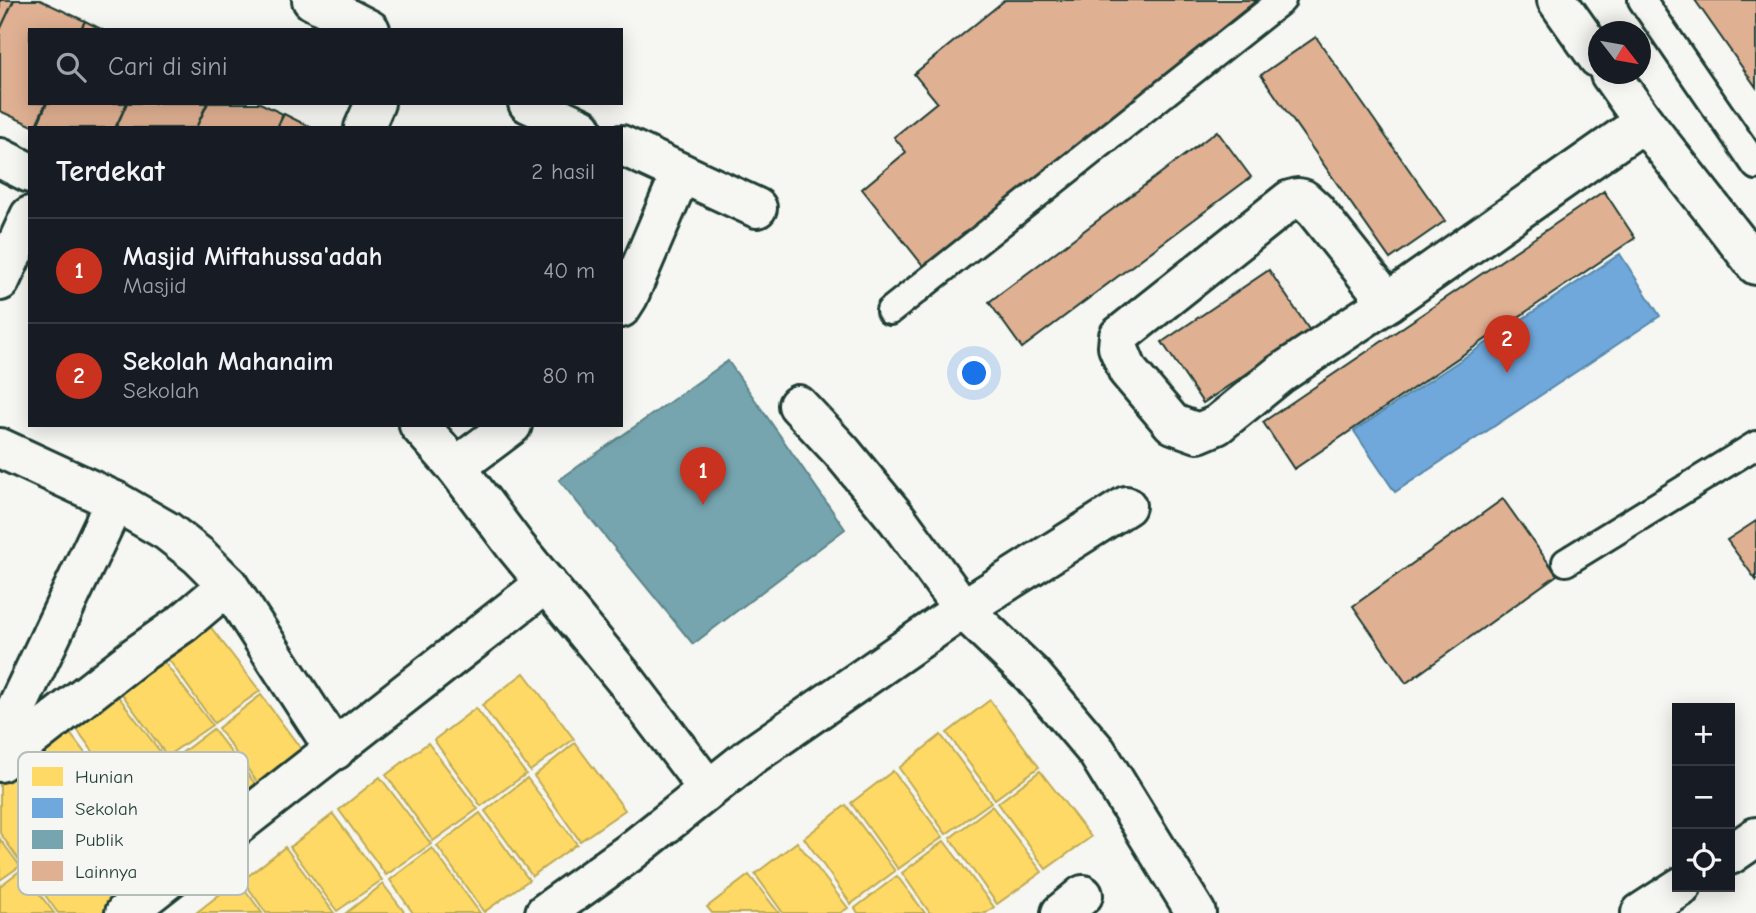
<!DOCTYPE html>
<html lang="id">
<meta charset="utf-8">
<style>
:root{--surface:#171b24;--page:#20242c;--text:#f1f3f6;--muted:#9ea1a6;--line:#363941;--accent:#c8321e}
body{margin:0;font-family:"Comic Neue",sans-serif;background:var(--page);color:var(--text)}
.controls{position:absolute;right:21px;bottom:21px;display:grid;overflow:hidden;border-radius:0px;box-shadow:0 4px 18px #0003}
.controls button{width:63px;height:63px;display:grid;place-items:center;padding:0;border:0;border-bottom:2px solid var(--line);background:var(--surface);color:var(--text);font:35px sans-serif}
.compass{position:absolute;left:1588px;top:21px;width:63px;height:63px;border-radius:50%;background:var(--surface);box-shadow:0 4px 18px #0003;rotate:121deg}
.you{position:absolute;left:975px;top:374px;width:24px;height:24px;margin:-18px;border:5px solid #fff;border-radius:50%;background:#1a73e8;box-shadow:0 0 0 10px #1a73e833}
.badge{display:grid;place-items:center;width:46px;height:46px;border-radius:50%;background:var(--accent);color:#fff;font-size:23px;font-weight:700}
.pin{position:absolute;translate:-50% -58px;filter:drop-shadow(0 2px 4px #0008)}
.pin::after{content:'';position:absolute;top:37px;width:24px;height:21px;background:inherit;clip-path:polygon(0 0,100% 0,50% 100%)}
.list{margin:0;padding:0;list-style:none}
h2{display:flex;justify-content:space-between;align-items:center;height:91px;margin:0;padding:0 28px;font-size:30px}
h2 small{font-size:23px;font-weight:400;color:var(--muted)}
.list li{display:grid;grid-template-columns:46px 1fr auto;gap:21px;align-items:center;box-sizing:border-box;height:105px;padding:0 28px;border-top:2px solid var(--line)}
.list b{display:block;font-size:26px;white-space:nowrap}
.list p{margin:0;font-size:23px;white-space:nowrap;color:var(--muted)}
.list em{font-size:23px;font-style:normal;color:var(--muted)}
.icon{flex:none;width:38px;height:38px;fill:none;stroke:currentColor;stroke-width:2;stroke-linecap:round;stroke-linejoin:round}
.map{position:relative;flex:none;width:1756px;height:913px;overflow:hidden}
.search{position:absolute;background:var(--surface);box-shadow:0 4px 18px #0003;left:28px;top:28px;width:595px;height:77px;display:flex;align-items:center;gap:18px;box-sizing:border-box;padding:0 24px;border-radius:0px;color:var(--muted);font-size:26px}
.panel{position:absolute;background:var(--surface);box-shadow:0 4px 18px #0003;left:28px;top:126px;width:595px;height:301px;border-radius:0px}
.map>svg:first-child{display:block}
.homes{fill:#ffd966;stroke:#bcaa57;stroke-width:2}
.schools{fill:#6fa8dc;stroke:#5788aa;stroke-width:2}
.public{fill:#76a5af;stroke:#5c868a;stroke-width:2}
.building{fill:#e0b092;stroke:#1f3d34;stroke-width:2}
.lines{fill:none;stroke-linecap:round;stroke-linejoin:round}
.service-casing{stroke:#1f3d34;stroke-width:32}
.minor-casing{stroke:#1f3d34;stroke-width:44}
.service{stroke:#f6f6f2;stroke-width:26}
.minor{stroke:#f6f6f2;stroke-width:38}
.key{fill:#f6f6f2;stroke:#b6beb9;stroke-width:2}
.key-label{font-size:19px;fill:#1f3d34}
</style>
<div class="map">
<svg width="1756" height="913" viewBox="0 0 1756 913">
<rect width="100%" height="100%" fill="#f6f6f2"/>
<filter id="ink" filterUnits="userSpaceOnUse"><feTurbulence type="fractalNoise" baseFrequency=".0143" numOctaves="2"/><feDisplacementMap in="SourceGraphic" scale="14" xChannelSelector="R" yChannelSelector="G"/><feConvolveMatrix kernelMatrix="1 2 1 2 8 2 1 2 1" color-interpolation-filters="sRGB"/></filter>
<g filter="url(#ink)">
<!-- homes -->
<g class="homes">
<polygon points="209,625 260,691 214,723 167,657"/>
<polygon points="161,658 212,725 167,756 119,690"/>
<polygon points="524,673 574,739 530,771 482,705"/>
<polygon points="115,692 165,758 120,789 73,724"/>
<polygon points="261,695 310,761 265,793 218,728"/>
<polygon points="990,700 1039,767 995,799 947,733"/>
<polygon points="476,708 526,774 481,806 434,740"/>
<polygon points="66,728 116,794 72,826 24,760"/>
<polygon points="213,729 263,794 218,827 171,761"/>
<polygon points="941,735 991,802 946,834 899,768"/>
<polygon points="428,743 478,809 433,841 386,775"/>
<polygon points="575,743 625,810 580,841 534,776"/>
<polygon points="17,766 67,832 22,864 0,833 0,778"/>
<polygon points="893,771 943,837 898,869 851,803"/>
<polygon points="1040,771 1091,837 1046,869 998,803"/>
<polygon points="380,777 431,844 386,875 339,810"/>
<polygon points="527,778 577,844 532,876 485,811"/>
<polygon points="117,798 168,864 122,896 75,830"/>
<polygon points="846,805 895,871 851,904 804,838"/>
<polygon points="992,806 1042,872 997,904 950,838"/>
<polygon points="480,813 529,880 484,912 437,846"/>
<polygon points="333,814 382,880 337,911 290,847"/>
<polygon points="68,836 118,902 102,913 58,913 26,869"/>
<polygon points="0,839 20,866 0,880"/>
<polygon points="944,841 994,907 986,913 930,913 902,873"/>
<polygon points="797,842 848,908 840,913 783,913 755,874"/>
<polygon points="285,847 334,913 266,913 243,880"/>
<polygon points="432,848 480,913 413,913 390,880"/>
<polygon points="21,870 54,913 0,913 0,886"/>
<polygon points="749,875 779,913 712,913 707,907"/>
<polygon points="897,876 925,913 858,913 855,908"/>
<polygon points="238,880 262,913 196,913"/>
<polygon points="383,884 405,913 346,913"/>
</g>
<!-- schools -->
<polygon class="schools" points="1620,254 1660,316 1395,492 1354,431"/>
<!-- public -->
<polygon class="public" points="728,361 845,529 693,644 559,480"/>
<!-- building -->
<g class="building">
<polygon points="0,0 14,0 0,30"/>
<polygon points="14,0 40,0 85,21 80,30 30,30 30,103 46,103 35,127 0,111 0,30"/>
<polygon points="1005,0 1257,0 925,268 862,189 906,152 894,137 937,102 914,74"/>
<polygon points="1695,0 1756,0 1756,87"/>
<polygon points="85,21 103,30 81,30"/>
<polygon points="1316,37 1445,221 1390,259 1261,75"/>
<polygon points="47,103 127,103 115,128 36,128"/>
<polygon points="127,103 207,103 196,128 116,128"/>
<polygon points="208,103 260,103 283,114 277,128 196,128"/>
<polygon points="284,114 312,128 277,128"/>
<polygon points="1217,131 1251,177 1022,348 989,302"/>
<polygon points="1604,191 1635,238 1294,469 1263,422"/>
<polygon points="1269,270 1310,331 1203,403 1162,342"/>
<polygon points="1503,499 1557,575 1406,683 1353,606"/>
<polygon points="1756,521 1756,580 1727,540"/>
</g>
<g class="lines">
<defs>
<g id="service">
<polyline points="1642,0 1756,166"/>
<polyline points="890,311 1282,0"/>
<polyline points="1566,562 1756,445"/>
</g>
<g id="minor">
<polyline points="312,0 370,30"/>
<polyline points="1557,0 1598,58"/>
<polyline points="1610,74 1644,122 1756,265"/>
<polyline points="528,103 582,128"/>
<polyline points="364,128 375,103"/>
<polyline points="621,145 757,208"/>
<polyline points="0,158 30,173"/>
<polygon points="1298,198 1303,199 1315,210 1388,302 1280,374 1217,425 1198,433 1173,424 1128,371 1118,347 1119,336 1290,200"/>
<polyline points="0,281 30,216"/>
<polyline points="1388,302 1644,122"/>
<polyline points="621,308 628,297 681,173"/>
<polyline points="798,405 842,452 898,520 963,609 1032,675 1097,752 1196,913"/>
<polyline points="419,425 456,467 516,547 627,682 708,789"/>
<polyline points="0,448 115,501 167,531 199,556 228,585 335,750"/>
<polyline points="456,467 512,425"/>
<polyline points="0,743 115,501"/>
<polyline points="0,762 136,656 183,623 228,585"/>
<polyline points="1730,855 1756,837"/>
<polyline points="125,913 546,583"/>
<polyline points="545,913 629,853 751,756 963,609 1126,506"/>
<polyline points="1061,913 1083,895"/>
<polyline points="1641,913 1681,887"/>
</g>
</defs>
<!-- service casing -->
<use href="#service" class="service-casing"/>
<!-- minor casing -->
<use href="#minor" class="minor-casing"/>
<!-- service -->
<use href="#service" class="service"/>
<!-- minor -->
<use href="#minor" class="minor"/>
</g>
</g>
<!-- legend -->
<rect x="18" y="752" width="230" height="143" rx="10" class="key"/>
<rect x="32" y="767" width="31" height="19" fill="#ffd966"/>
<rect x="32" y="798" width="31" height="20" fill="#6fa8dc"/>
<rect x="32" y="830" width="31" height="19" fill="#76a5af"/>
<rect x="32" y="861" width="31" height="20" fill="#e0b092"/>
<g class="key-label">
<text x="75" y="783">Hunian</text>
<text x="75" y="815">Sekolah</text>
<text x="75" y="846">Publik</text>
<text x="75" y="878">Lainnya</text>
</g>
</svg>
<div class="controls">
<button>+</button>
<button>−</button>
<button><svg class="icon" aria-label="locate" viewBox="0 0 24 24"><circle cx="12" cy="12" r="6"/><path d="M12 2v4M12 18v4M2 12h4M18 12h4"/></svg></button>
</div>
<svg class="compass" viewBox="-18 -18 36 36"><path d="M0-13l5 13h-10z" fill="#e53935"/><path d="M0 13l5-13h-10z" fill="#9ea1a6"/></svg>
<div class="you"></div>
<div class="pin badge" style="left:703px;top:505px">1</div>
<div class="pin badge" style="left:1507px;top:373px">2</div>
<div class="search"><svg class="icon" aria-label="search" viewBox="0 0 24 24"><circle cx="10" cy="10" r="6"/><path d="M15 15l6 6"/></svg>Cari di sini</div>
<section class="panel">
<h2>Terdekat<small>2 hasil</small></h2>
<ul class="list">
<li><span class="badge">1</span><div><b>Masjid Miftahussa'adah</b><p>Masjid</p></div><em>40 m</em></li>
<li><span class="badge">2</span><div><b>Sekolah Mahanaim</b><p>Sekolah</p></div><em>80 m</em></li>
</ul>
</section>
</div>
